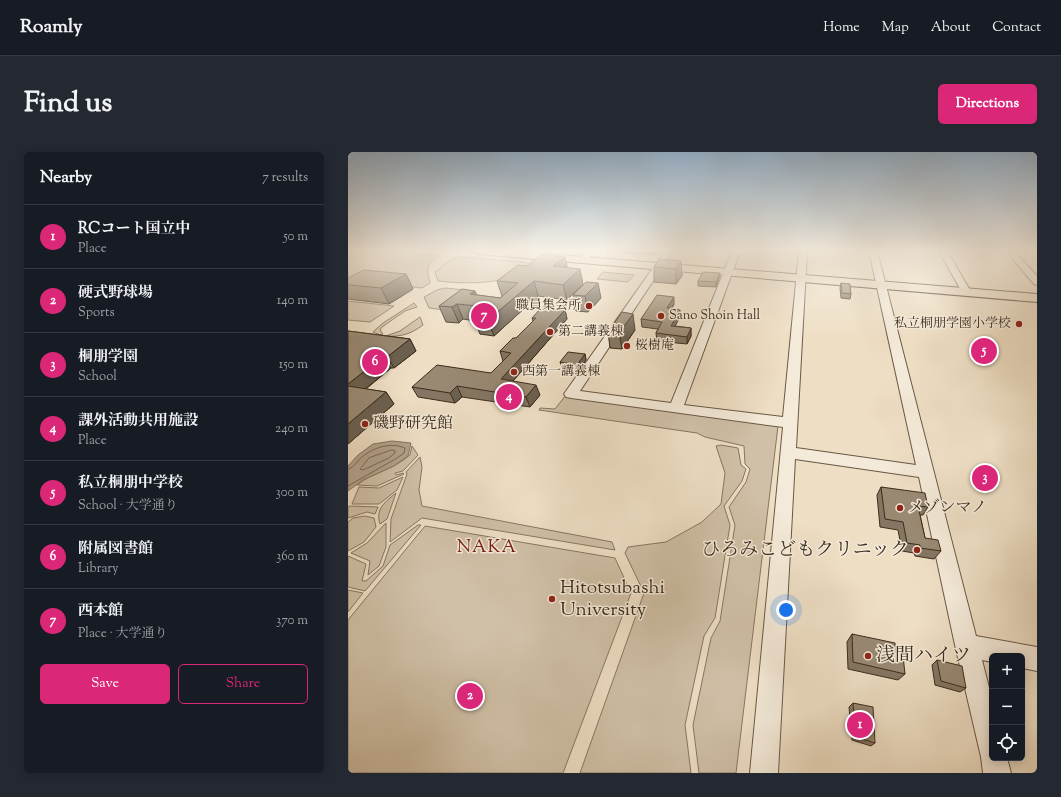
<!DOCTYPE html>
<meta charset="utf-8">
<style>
:root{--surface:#171b24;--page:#242831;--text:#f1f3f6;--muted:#9ea1a6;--line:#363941;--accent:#db2777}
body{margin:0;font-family:"Sorts Mill Goudy","Noto Serif JP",serif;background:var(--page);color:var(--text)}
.controls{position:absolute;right:12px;bottom:12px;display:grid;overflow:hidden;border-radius:6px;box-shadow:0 2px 10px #0003}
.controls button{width:36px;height:36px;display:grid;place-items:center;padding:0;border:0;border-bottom:1px solid var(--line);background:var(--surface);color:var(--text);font:20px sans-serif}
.you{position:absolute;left:438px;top:458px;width:14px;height:14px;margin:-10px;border:3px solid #fff;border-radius:50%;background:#1a73e8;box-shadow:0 0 0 6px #1a73e833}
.badge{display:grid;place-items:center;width:26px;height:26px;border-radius:50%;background:var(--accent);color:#fff;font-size:13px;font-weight:700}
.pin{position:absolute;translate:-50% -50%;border:2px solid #fff;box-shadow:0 1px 4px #0006}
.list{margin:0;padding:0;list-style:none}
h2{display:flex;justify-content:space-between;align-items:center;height:52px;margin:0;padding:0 16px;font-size:17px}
h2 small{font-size:13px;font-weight:400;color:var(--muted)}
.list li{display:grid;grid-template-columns:26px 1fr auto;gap:12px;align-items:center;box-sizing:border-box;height:64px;padding:0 16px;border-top:1px solid var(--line)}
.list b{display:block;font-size:15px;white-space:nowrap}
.list p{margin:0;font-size:13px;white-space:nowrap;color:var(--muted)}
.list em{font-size:13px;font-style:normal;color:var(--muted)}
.actions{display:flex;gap:8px;padding:12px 16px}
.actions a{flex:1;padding:9px 0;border:1px solid var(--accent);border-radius:6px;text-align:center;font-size:14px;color:var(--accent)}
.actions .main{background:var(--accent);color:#fff}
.icon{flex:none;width:22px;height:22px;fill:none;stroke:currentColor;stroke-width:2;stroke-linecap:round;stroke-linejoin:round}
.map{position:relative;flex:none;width:689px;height:621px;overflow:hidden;border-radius:6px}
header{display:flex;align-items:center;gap:24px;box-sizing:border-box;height:56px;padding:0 20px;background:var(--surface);border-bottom:1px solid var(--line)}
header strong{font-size:19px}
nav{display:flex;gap:22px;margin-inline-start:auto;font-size:14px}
.intro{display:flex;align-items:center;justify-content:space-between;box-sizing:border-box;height:96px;padding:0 24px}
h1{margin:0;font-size:28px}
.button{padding:10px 18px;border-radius:6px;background:var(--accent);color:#fff;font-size:14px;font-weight:700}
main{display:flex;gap:24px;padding:0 24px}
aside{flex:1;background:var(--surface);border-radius:6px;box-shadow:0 2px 10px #0003}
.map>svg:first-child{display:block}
.green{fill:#d0c0a7;stroke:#867662}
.water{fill:#b2a18b;stroke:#83725f}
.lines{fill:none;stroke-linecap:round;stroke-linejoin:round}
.shore{stroke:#786654;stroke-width:1}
.minor-casing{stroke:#695846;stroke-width:2}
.major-casing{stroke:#3d2c1c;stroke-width:2}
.minor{fill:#f4ead9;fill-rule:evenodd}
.major{fill:#eedec4;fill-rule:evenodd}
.wall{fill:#847663;stroke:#3d2c1c}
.shaded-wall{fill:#6b6050;stroke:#3d2c1c}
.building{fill:#998973;stroke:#3d2c1c}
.poi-dot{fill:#8f2418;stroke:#f4ead9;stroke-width:1.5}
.labels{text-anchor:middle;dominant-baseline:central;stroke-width:3;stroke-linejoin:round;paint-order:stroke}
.far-poi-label{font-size:13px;fill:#3d2c1c;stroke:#f4ead9;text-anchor:start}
.poi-label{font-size:16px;fill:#3d2c1c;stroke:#f4ead9;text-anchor:start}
.quarter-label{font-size:18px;letter-spacing:1px;fill:#7a1f14;stroke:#f4ead9}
.near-poi-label{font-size:19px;fill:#3d2c1c;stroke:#f4ead9;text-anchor:start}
</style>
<header>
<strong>Roamly</strong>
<nav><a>Home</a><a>Map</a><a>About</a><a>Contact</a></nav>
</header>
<div class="intro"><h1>Find us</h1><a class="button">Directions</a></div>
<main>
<aside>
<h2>Nearby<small>7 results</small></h2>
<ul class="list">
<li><span class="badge">1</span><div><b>RCコート国立中</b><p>Place</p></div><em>50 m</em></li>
<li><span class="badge">2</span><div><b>硬式野球場</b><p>Sports</p></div><em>140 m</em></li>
<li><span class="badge">3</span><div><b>桐朋学園</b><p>School</p></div><em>150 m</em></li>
<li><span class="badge">4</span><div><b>課外活動共用施設</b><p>Place</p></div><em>240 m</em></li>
<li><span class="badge">5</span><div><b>私立桐朋中学校</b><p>School · 大学通り</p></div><em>300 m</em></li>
<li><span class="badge">6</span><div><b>附属図書館</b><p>Library</p></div><em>360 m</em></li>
<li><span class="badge">7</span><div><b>西本館</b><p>Place · 大学通り</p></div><em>370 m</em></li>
</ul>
<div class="actions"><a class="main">Save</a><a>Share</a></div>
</aside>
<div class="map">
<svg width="689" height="621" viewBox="0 0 689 621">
<rect width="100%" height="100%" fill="#eedec4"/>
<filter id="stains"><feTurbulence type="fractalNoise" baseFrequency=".005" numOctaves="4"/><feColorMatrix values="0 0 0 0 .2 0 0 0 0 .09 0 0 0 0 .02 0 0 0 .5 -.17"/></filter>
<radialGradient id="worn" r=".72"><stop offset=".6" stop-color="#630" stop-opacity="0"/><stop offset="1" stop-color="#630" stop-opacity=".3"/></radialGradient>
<!-- green -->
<g class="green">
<polygon points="15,99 40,99 90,103 80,114 80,122 82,131 74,136 25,131 0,145 0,106"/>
<path d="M 115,105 L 175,110 L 183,112 C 163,134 117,132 90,129 L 87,120 L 105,106 Z"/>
<polygon points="255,120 286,123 280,130 249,127"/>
<polygon points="97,136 117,138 97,158 81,156 76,145 89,138"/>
<polygon points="0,149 46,154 22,170 0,168"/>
<polygon points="66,151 69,155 57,159 34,175 32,178 35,182 32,183 25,180 35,171"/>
<path d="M 72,165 L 75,173 C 63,182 53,185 38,184 L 52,179 Z"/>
<polygon points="218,243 430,274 388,621 351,621 345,573 363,486 372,469 387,373 381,355 398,330 402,317 397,312 396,294 357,285 349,281 191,258 192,256 207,257"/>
<polygon points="373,293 390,296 393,313 398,317 394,329 376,354 382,373 367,466 356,484 337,573 343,621 232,621 296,441 277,401 280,395 318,390 354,370 373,352 377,321 368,294"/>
<path d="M 64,294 L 70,303 L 55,319 L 47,321 L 48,323 L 55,321 L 56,322 L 29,334 L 9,333 C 25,320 45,318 62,303 Z"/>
<polygon points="72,305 74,315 71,338 74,354 259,389 264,390 267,398 74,366 42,390 43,367 59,322 58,320"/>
<polygon points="55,325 49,338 31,352 4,352 11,335 31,336"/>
<path d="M 48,341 L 39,367 L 32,372 C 27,357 37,350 48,341 Z"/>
<polygon points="2,354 30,355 27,362 19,360 0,366 0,355"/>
<polygon points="17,364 26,366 28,375 16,390 0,399 0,370 5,366"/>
<polygon points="38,371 38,395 31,414 20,423 22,409 3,401 19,391"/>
<polygon points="70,373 73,373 17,439 0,435 0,404 18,412 14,429 18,429 35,414 42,393"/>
<polygon points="77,374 267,406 283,441 215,621 0,621 0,468"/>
<polygon points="0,438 15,441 0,460"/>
</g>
<!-- water -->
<polygon class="water" points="44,289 63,291 60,304 46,314 15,328 0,339 0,314 10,303 25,292"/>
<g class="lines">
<!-- shore -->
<g class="shore">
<polygon points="44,298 47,299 47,301 41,306 15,318 12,317 21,306"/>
<path d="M 0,317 C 7,315 9,309 14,305 C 26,295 43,290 57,296 L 56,301 L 49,306 L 0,334"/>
</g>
<defs>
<g id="minor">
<polygon points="0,99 8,99 0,103"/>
<polygon points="239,99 247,99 237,110 231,110 230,108"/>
<polygon points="317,99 325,99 232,239 323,251 384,99 392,99 336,253 435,265 451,99 459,99 448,296 568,313 521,99 529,99 628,484 689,495 689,519 674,516 674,504 644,504 644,510 634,508 644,547 644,606 659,606 663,621 635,621 633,605 607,493 571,325 447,307 430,621 402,621 435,275 223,246 218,245 216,242"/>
<polygon points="591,99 599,99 623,140 621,142 615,142"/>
<polygon points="658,99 666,99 689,124 689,133 686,132"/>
</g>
<polygon id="major" points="124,99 163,99 689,142 689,150 129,102"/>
</defs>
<!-- minor casing -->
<use href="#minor" class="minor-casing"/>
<!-- major casing -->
<use href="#major" class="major-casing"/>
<!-- minor -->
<use href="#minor" class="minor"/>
<!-- major -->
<use href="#major" class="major"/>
</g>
<!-- wall -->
<g class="wall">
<polygon points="248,99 312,99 308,103"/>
<polygon points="217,105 219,116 235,132 219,148 190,144 146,184 132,182 127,169 115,167 111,171 98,170 91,154 128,143 152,146 154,144 149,129 179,114"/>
<polygon points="333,109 334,124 328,132 306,130 306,115"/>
<polygon points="58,122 65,137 41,152 0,147 0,126"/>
<polygon points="371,126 368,135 350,134 350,129"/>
<polygon points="493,131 503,142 502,147 493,146 492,136"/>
<polygon points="225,143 253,146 240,160 228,159"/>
<polygon points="326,152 324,157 332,165 327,174 343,176 343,184 339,192 309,189 308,181 310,177 294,175 293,167"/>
<polygon points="217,158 219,167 165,229 192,243 182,255 114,245 107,251 70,245 64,235 143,221 155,209 152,199 168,186 185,169 184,166"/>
<polygon points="287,178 274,197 262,196 260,180"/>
<polygon points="0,179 62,187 68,199 46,216 43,216 18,237 38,240 46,252 0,292"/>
<polygon points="237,202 238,208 231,218 214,216 212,210"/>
<polygon points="533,335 580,355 575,363 572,363 577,386 593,399 586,407 567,404 566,401 554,399 550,378 532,375 529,343"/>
<polygon points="504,482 548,502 557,522 550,528 500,517 499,490"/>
<polygon points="589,508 618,536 612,540 587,533 584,513"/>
<polygon points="505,551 527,591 523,594 504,588 501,555"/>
</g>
<!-- shaded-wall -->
<g class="shaded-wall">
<polygon points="308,99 312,99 308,103"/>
<polygon points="217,105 220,119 205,114"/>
<polygon points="333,109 334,124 328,132 328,117"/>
<polygon points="232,117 235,132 219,148 215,133"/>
<polygon points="372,121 371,126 368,135 368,130"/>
<polygon points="58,122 65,137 41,152 33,136"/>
<polygon points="186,129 190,144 146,184 140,168"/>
<polygon points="250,131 253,146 240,160 237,144"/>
<polygon points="127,139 133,154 122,142"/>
<polygon points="326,145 326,152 319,164 319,156"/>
<polygon points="109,152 115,167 111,171 104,155"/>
<polygon points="217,158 219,167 157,238 153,227"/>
<polygon points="332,158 332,165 323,181 323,174"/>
<polygon points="285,162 287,178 274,197 271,181"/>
<polygon points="343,176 343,184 339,192 339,185"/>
<polygon points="62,187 68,199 46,216 39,205"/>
<polygon points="237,202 238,208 231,218 229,213"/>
<polygon points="36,204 43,216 7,245 0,236 0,232"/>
<polygon points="188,233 192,243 182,255 178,245"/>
<polygon points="109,234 114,245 107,251 102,241"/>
<polygon points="38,240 46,252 0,292 0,272"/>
</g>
<!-- building -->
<g class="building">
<polygon points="194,102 217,105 205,114 232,117 215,133 186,129 140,168 126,166 140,155 109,152 104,155 91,154 114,137 127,139 122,142 152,146 170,131 149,129 170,113 179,114"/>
<polygon points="311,107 333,109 328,117 306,115"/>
<polygon points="16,118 58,122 33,136 0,133 0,126"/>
<polygon points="355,120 372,121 368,130 350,129"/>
<polygon points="238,130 250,131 237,144 225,143"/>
<polygon points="493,131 502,132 503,142 494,141"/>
<polygon points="309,143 326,145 319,156 332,158 323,174 343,176 339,185 308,181 314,170 293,167"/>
<polygon points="194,155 217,158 153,227 188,233 178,245 109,234 102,241 64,235 89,213 143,221 163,201 152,199 165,186 168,186 188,166 184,166"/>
<polygon points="274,160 285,162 271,181 260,180"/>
<polygon points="0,179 62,187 39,205 36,204 0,232"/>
<polygon points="220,200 237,202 229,213 212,210"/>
<polygon points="0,234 38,240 0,272"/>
<polygon points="533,335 577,341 580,355 570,354 577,386 590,388 593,399 572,396 572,393 559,391 555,370 537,367"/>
<polygon points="504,482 547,491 548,502 555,504 557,522 505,510"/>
<polygon points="589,508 614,514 618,536 593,529"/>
<polygon points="505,551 525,555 527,591 508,585"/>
</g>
<!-- sky -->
<linearGradient id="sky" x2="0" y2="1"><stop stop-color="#92acc3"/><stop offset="0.53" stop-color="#f7f0e4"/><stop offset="1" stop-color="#f7f0e4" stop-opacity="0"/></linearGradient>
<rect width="689" height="186" fill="url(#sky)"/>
<!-- markers -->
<g class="poi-dot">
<circle cx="241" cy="154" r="4"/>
<circle cx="313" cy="164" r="4"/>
<circle cx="671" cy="172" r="4"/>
<circle cx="202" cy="180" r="4"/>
<circle cx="279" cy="194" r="4"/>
<circle cx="166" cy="220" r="4"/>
<circle cx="17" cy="272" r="4"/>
<circle cx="552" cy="356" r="4"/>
<circle cx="569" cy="398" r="4"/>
<circle cx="204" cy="447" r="4"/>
<circle cx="520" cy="504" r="4"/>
</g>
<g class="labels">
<!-- far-poi labels -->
<g class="far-poi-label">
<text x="233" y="154" text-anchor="end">職員集会所</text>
<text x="321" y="164">Sano Shoin Hall</text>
<text x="663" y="172" text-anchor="end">私立桐朋学園小学校</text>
<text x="210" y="180">第二講義棟</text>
<text x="287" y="194">桜樹庵</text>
<text x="174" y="220">西第一講義棟</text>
</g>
<!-- poi labels -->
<g class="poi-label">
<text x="25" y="272">磯野研究館</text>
<text x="560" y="356">メゾンマノ</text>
</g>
<!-- quarter labels -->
<g class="quarter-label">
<text x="139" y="396">NAKA</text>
</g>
<!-- near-poi labels -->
<g class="near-poi-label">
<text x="561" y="398" text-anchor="end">ひろみこどもクリニック</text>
<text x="212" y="436">Hitotsubashi<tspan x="212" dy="22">University</tspan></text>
<text x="528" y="504">浅間ハイツ</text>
</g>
</g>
<rect width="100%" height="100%" filter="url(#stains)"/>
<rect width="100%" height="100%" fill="url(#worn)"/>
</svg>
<div class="controls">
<button>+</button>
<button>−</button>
<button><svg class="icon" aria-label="locate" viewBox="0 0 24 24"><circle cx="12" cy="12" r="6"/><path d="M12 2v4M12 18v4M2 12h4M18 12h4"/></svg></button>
</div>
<div class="you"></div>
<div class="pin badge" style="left:512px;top:573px">1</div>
<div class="pin badge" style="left:122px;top:544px">2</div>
<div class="pin badge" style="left:637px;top:326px">3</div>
<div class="pin badge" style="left:161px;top:245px">4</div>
<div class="pin badge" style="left:636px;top:199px">5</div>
<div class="pin badge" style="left:27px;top:210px">6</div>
<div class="pin badge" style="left:136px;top:164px">7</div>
</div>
</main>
